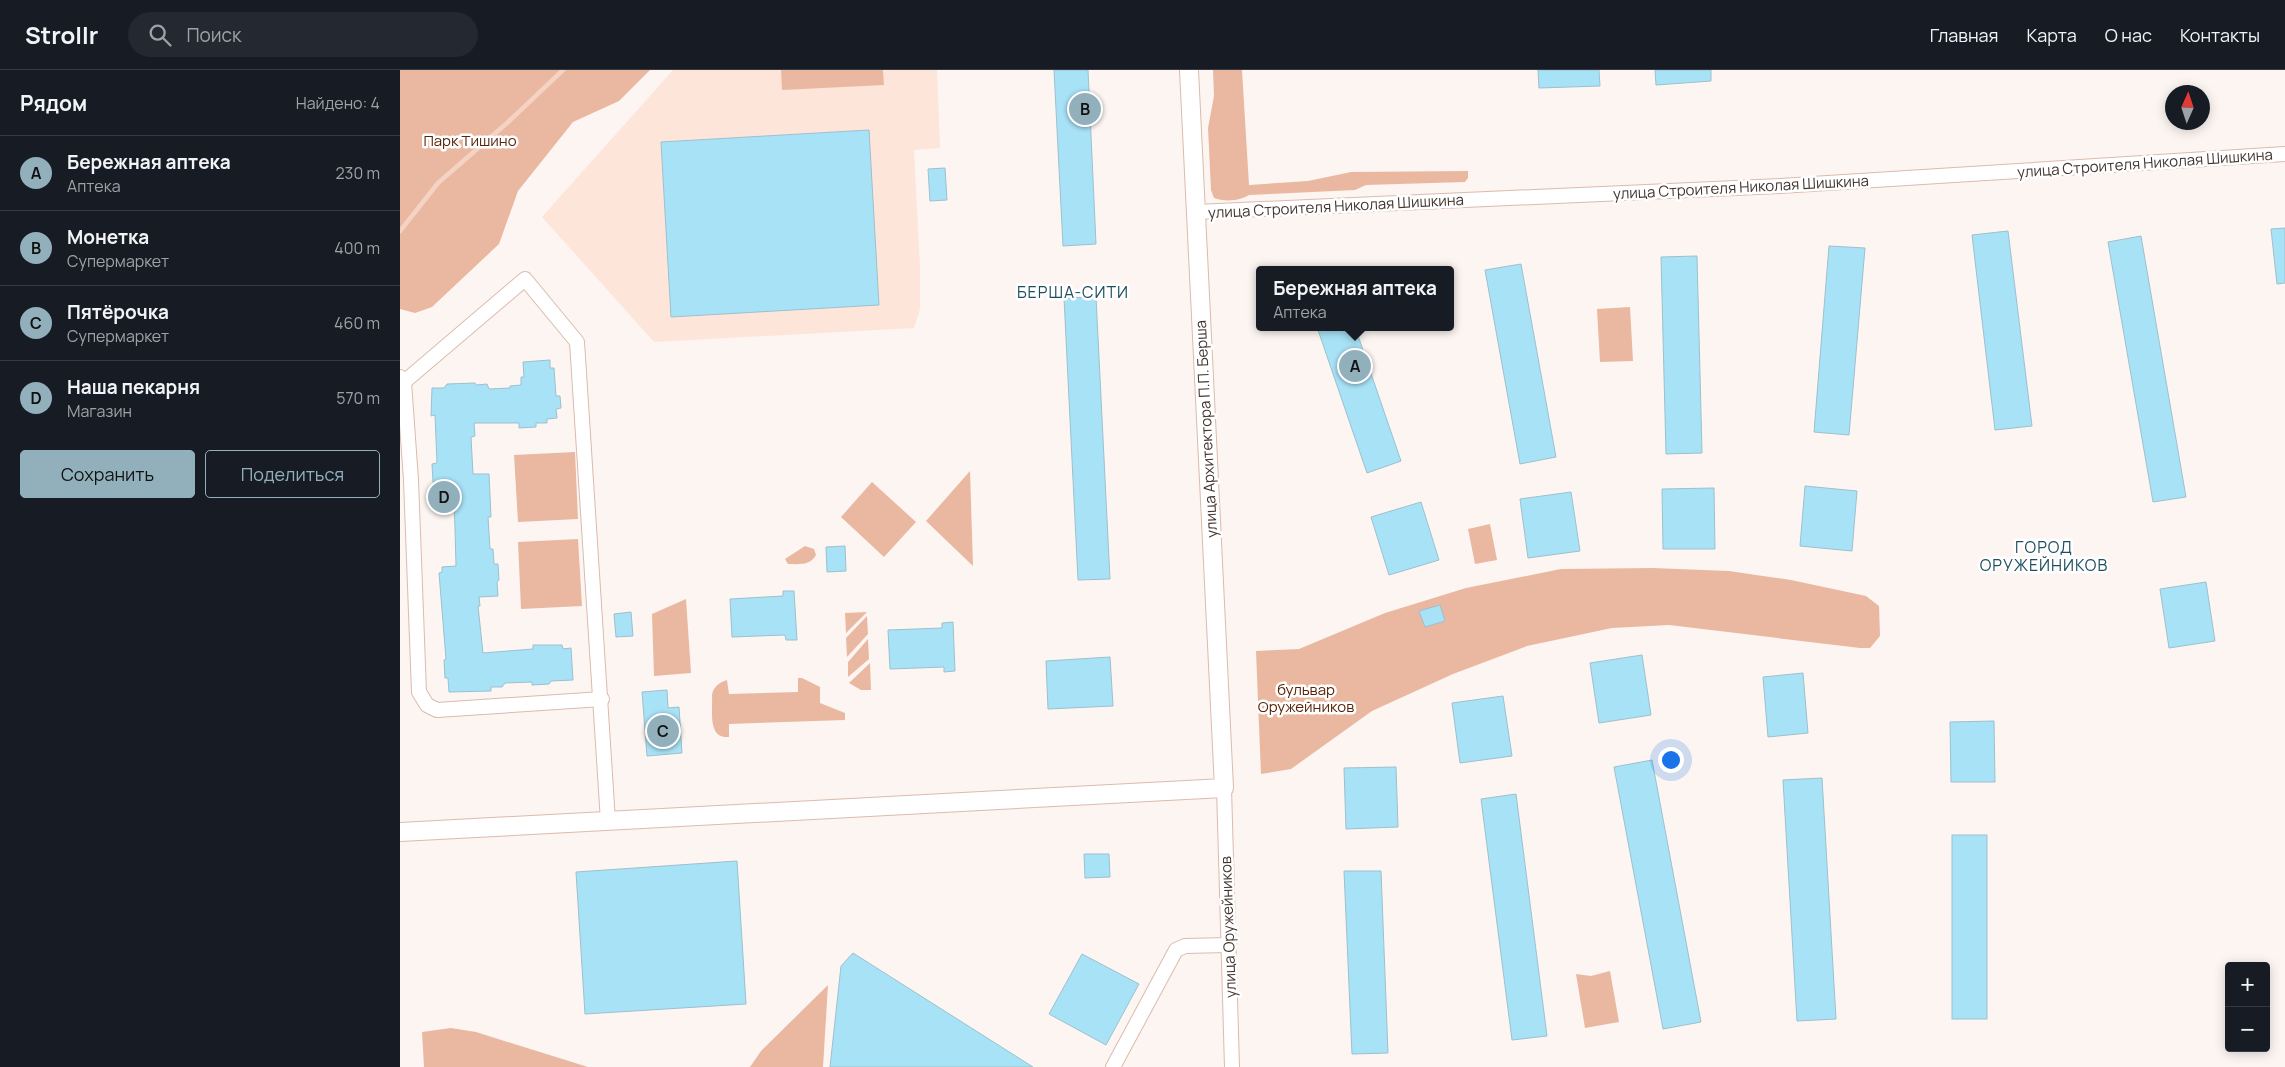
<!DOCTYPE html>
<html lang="ru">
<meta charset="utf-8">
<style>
:root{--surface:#171b24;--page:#242831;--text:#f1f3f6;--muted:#9ea1a6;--line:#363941;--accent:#92b0bc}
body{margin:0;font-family:Manrope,sans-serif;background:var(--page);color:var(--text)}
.controls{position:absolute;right:15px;bottom:15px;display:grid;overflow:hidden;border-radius:5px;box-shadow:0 2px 12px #0003}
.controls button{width:45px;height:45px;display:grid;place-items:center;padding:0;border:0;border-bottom:1px solid var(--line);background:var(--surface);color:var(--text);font:25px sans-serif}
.compass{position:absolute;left:1765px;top:15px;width:45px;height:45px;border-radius:50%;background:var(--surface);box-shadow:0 2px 12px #0003;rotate:3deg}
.you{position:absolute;left:1270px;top:689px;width:18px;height:18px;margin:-12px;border:4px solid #fff;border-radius:50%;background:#1a73e8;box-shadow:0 0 0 8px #1a73e833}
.badge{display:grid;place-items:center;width:32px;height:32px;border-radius:50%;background:var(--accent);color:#111;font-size:16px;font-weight:700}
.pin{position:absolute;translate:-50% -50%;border:2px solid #fff;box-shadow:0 1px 5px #0006}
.popup{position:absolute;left:856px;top:196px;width:198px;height:65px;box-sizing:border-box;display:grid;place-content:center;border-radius:5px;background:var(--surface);filter:drop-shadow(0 1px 4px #0005);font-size:16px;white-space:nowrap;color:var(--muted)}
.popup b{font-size:19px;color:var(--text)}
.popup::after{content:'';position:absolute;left:50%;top:100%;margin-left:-10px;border:10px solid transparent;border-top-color:var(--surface)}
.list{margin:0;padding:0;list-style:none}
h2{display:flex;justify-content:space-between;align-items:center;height:65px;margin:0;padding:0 20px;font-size:21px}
h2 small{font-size:16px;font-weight:400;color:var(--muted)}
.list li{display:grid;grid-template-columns:32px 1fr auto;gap:15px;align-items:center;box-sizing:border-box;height:75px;padding:0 20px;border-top:1px solid var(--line)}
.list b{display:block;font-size:19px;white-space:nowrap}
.list p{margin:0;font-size:16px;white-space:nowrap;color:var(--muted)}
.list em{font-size:16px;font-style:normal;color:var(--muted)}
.actions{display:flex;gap:10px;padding:15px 20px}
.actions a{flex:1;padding:11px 0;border:1px solid var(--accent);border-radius:5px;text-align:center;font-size:18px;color:var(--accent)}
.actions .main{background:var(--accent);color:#111}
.icon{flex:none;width:28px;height:28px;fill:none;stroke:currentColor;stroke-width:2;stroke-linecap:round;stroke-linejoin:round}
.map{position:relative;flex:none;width:1885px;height:997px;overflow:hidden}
header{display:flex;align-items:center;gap:30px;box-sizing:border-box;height:70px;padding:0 25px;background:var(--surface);border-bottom:1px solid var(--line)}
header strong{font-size:24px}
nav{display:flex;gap:28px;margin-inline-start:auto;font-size:18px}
.search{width:350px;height:45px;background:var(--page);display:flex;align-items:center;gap:12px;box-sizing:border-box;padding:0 18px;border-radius:28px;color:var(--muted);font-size:19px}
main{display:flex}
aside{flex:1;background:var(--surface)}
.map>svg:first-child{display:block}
.built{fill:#fee5da}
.green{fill:#eab8a1}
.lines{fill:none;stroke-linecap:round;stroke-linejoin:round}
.stream{stroke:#f5d3c4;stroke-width:4.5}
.building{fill:#a8e2f7;stroke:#9dc0cd}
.minor-casing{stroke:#dbbbac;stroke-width:16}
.tertiary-casing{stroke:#dbbbac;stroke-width:20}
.minor{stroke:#fff;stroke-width:14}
.tertiary{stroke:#fff;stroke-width:18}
.labels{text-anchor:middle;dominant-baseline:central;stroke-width:5;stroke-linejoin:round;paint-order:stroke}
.park-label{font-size:15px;fill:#582509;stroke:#fff}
.street-label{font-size:15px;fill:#42352f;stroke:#fff}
.neighbourhood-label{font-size:16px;letter-spacing:1px;fill:#1c4f60;stroke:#fff}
</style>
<header>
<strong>Strollr</strong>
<div class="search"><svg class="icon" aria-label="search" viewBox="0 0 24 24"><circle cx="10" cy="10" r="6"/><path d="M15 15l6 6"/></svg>Поиск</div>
<nav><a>Главная</a><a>Карта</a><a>О нас</a><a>Контакты</a></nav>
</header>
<main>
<aside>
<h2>Рядом<small>Найдено: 4</small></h2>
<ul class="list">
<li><span class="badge">A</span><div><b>Бережная аптека</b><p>Аптека</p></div><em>230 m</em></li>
<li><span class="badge">B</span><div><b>Монетка</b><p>Супермаркет</p></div><em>400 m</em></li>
<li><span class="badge">C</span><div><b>Пятёрочка</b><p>Супермаркет</p></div><em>460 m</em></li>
<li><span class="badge">D</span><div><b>Наша пекарня</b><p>Магазин</p></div><em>570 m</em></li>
</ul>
<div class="actions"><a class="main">Сохранить</a><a>Поделиться</a></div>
</aside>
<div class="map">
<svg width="1885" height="997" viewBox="0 0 1885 997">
<rect width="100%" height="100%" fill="#fcf5f2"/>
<!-- built -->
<polygon class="built" points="273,0 537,0 540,78 514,80 520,197 520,239 514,258 254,272 142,147"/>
<!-- green -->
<g class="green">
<polygon points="0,0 250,0 219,31 173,52 118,121 99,174 32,237 15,243 0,239"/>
<polygon points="381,0 483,0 484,15 382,20"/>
<path d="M 813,0 L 842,0 L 849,115 L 908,111 L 951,102 L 1068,101 L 1068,108 L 1065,112 L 966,115 L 955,120 L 849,125 C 840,131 824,132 814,128 L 811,120 L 808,58 L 814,26 Z"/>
<polygon points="1230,237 1233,291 1200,292 1197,239"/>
<polygon points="175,382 178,449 118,452 114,385"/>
<polygon points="570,401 573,496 526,451"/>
<polygon points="472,412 516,452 484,487 441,447"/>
<polygon points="1090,454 1097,490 1075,494 1068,459"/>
<polygon points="178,469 182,536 121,539 118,472"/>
<path d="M 405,476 L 414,479 L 416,485 C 410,496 399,494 388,494 L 385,489 Z"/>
<polygon points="1253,498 1329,501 1391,510 1466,526 1479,536 1480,566 1470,578 1460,578 1269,555 1212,558 1127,576 1053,604 972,641 891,699 861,704 856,581 899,579 985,543 1066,518 1161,499"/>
<polygon points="286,529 291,603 254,606 252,544"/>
<polygon points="467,542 446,563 445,543"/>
<polygon points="467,546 468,564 447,587 446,568"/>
<polygon points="468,569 469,589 448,607 448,592"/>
<polygon points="470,593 471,620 461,620 449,613"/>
<path d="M 398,608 L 402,608 L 420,617 L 420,633 L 445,643 L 445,650 L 329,654 L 329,667 C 307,669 313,640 312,625 C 313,617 320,612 327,610 L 329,624 L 398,622 Z"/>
<polygon points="1210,901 1219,952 1185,958 1176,904 1191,906"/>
<polygon points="428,915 423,997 350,997 361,981"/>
<polygon points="51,958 76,962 188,997 24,997 22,962"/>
</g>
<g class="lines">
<!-- stream -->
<polyline class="stream" points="0,161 38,113 107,53 163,0"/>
</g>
<!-- building -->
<g class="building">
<polygon points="654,0 688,0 696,174 663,176"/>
<polygon points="1138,0 1199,0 1200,16 1139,18"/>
<polygon points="1255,0 1311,0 1311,11 1256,15"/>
<polygon points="469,60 479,235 271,247 261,72"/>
<polygon points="545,98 547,130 530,131 528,99"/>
<polygon points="1885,158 1885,213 1877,214 1871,159"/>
<polygon points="1608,161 1632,356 1595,360 1572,165"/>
<polygon points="1741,166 1786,427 1753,432 1708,172"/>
<polygon points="1429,176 1465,178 1449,365 1414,362"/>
<polygon points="1297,186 1302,383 1266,384 1261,187"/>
<polygon points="1121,194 1156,387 1120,394 1085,200"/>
<polygon points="696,227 710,509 678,510 664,228"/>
<polygon points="917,257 955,257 1001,391 967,403"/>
<polygon points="150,290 150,298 154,298 156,326 160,326 161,338 156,339 157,348 147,349 147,353 136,353 136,357 119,358 119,353 74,353 75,366 71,367 73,404 89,404 91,447 88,447 90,479 93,479 94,494 98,494 99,510 97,512 98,526 79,527 80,536 78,536 83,583 133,579 133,575 162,575 163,579 171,578 173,610 151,611 149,614 132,615 132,612 105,613 102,617 91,617 91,621 49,622 48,608 45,608 44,590 46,589 39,503 42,502 42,497 56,496 55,458 54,434 37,435 37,428 34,428 32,394 37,393 35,345 31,346 32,318 44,318 47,314 75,313 76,315 87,314 89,319 110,318 110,316 121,315 121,307 124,307 123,292"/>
<polygon points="1405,416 1457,421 1452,481 1400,476"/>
<polygon points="1314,418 1315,479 1263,479 1262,419"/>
<polygon points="1171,422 1180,481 1128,488 1120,429"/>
<polygon points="1021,432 1039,490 989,505 971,447"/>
<polygon points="445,476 446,501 427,502 426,477"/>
<polygon points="1806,512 1815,571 1769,578 1760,519"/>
<polygon points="383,521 394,521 397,570 386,570 385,565 332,567 330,529 383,526"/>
<polygon points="1040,535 1045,551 1025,557 1019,541"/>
<polygon points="231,542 233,566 216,567 214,544"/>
<polygon points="553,552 555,601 544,602 544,597 490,599 488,560 542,558 542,553"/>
<polygon points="1242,585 1251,645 1199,653 1190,593"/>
<polygon points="710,587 713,636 648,639 646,591"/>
<polygon points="1403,603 1408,663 1368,667 1363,607"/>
<polygon points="267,620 268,638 279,637 282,683 247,686 242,622"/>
<polygon points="1103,626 1112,686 1060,693 1052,633"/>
<polygon points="1594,651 1595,712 1551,712 1550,652"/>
<polygon points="1252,690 1301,952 1263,959 1214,697"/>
<polygon points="996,697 998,757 946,759 944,698"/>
<polygon points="1422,708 1436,949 1397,951 1383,710"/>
<polygon points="1116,724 1147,966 1112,970 1081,729"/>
<rect x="1552" y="765" width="35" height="184"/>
<polygon points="684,784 709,784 710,807 685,808"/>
<polygon points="337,791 346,934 185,944 176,802"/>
<polygon points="944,801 981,801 988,983 952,984"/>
<polygon points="453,883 633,997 430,997 441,896"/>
<polygon points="682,884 739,914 706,975 649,944"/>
</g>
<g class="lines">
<defs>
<g id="minor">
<polyline points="796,142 1380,116 1885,84"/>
<polyline points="0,307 4,312 11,410 19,622 27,635 37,640 202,629"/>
<polyline points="4,312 125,209 177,272 208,751"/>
<polyline points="824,718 832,997"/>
<polyline points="713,997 776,880 785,876 828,875"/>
</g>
<polyline id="tertiary" points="0,762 824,718 789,0"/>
</defs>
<!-- minor casing -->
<use href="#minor" class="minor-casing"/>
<!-- tertiary casing -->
<use href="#tertiary" class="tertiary-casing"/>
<!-- minor -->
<use href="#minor" class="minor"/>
<!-- tertiary -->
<use href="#tertiary" class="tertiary"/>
</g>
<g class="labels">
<!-- park labels -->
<g class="park-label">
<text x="70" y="70">Парк Тишино</text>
<text x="906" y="619">бульвар<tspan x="906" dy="17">Оружейников</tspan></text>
</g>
<!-- street labels -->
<g class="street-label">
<text transform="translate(1745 93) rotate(-4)">улица Строителя Николая Шишкина</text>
<text transform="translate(1341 117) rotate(-3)">улица Строителя Николая Шишкина</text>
<text transform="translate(936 136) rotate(-3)">улица Строителя Николая Шишкина</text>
<text transform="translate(806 359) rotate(-93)">улица Архитектора П.П. Берша</text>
<text transform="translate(828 857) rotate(-92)">улица Оружейников</text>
</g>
<!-- neighbourhood labels -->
<g class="neighbourhood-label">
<text x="673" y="222">БЕРША-СИТИ</text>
<text x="1644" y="477">ГОРОД<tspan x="1644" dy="18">ОРУЖЕЙНИКОВ</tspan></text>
</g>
</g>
</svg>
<div class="controls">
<button>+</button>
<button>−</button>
</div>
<svg class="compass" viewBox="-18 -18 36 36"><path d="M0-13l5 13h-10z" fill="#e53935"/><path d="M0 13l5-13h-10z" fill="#9ea1a6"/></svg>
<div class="you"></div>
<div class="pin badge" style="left:955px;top:296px">A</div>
<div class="popup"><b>Бережная аптека</b>Аптека</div>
<div class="pin badge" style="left:685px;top:39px">B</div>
<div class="pin badge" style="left:263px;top:661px">C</div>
<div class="pin badge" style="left:44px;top:427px">D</div>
</div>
</main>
